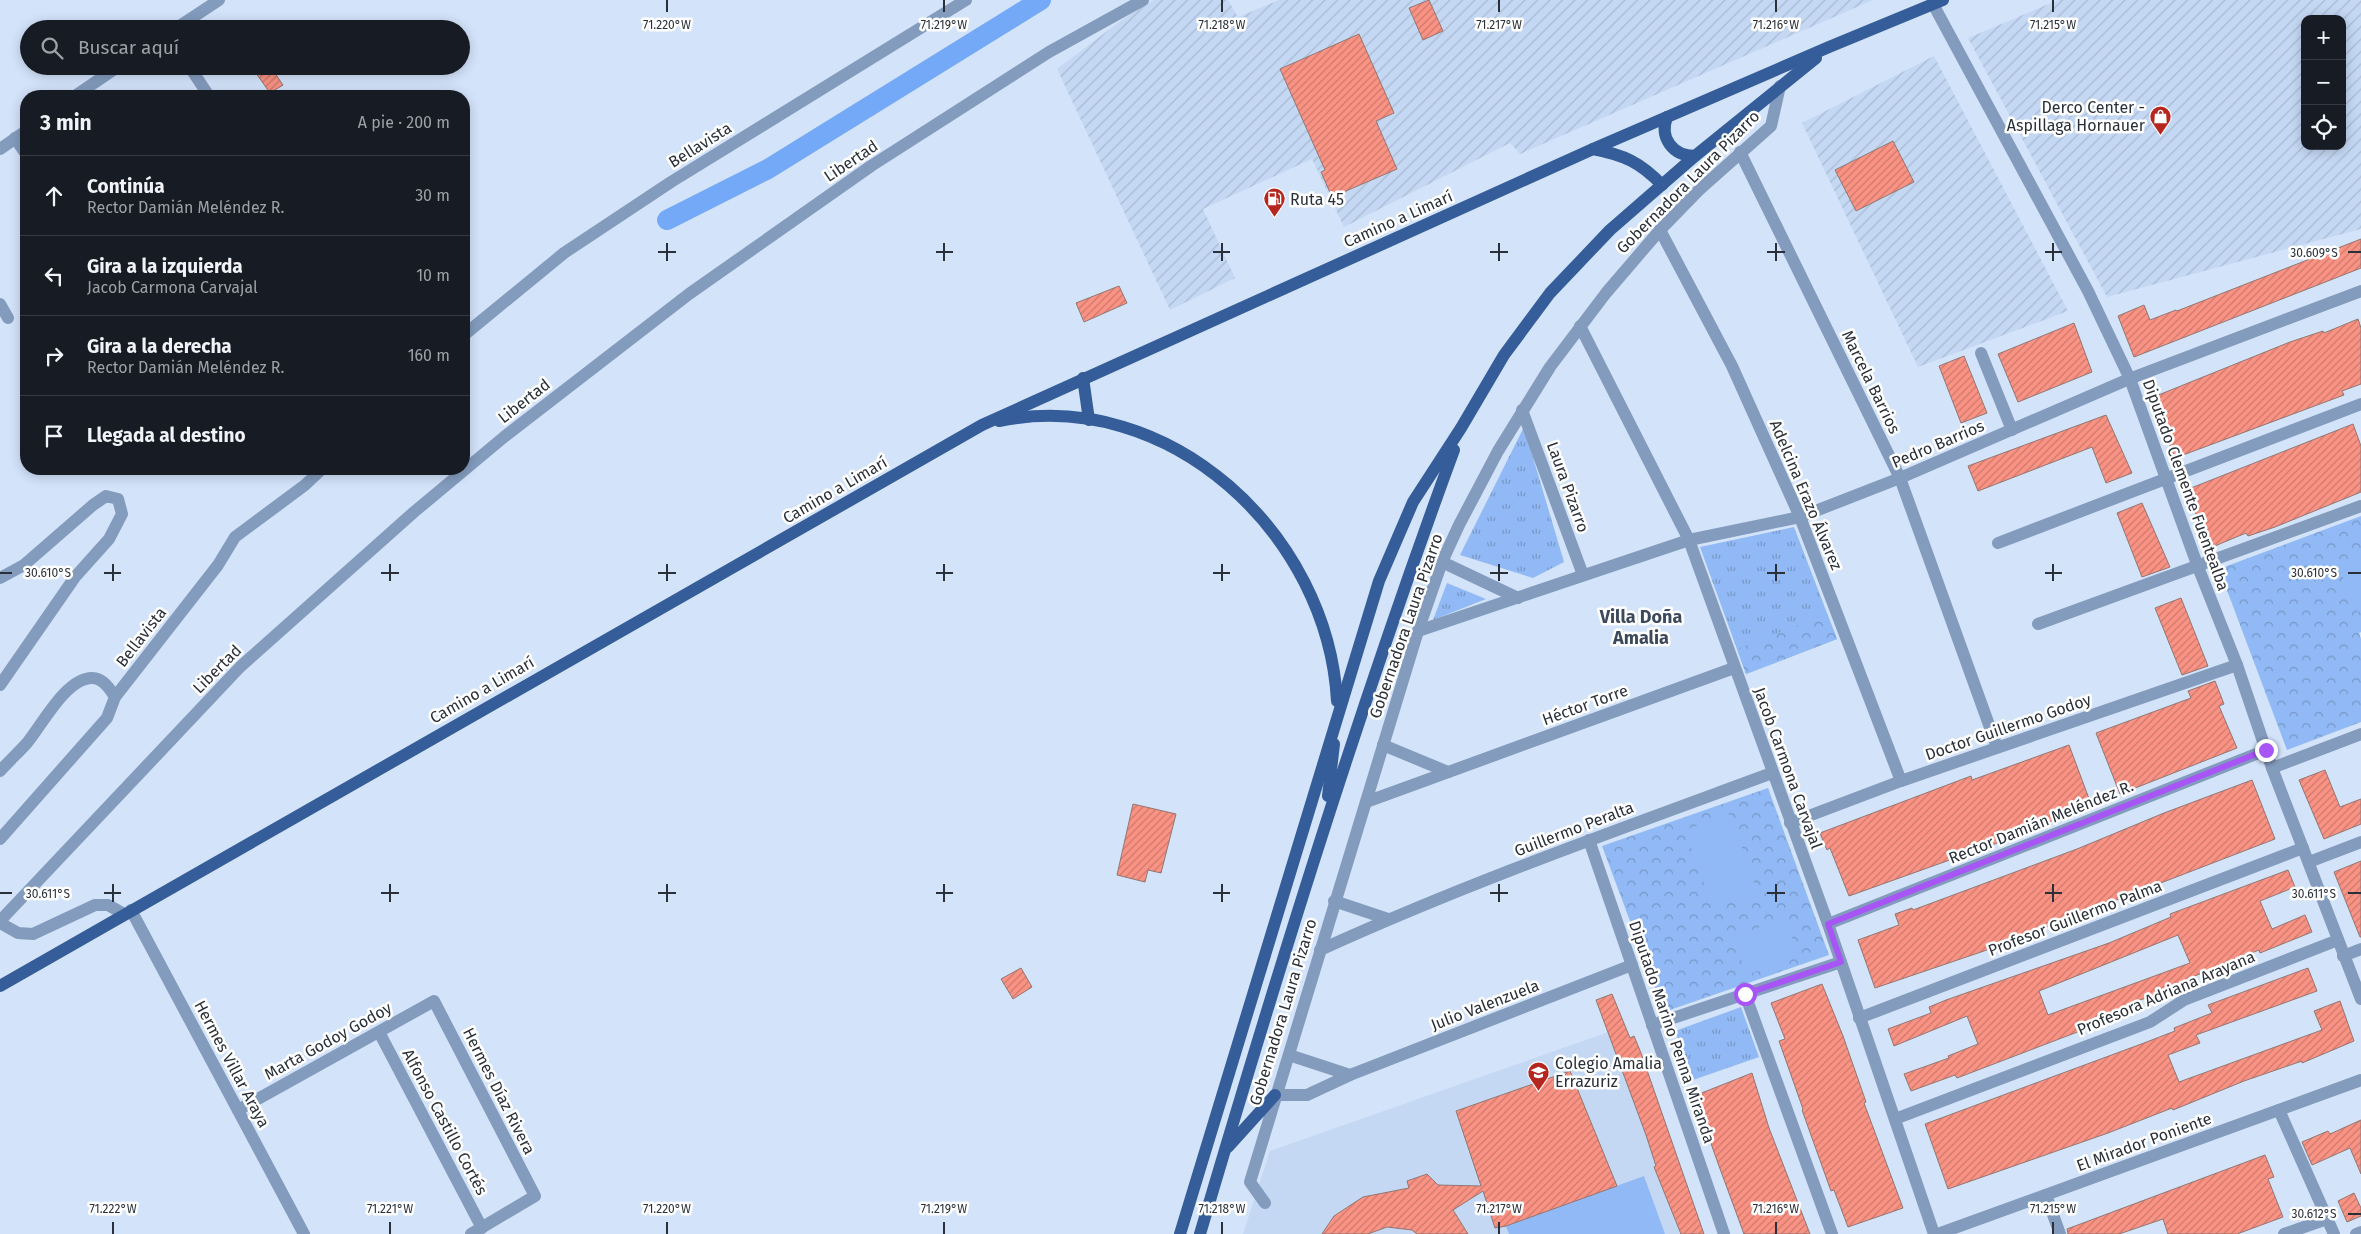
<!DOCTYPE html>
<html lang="es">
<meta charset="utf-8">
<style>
:root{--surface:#171b24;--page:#242831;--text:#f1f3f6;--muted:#9ea1a6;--line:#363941}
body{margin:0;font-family:"Fira Sans",sans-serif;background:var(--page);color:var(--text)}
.controls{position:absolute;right:15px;top:15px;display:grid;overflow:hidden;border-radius:10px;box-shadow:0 2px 12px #0003}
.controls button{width:45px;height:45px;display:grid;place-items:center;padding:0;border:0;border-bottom:1px solid var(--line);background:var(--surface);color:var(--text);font:25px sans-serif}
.stop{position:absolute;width:15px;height:15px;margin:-11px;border:4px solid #a855f7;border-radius:50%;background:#fff}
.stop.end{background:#a855f7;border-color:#fff;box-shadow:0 1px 5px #0008}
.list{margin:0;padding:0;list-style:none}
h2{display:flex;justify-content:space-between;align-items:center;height:65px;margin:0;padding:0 20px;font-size:21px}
h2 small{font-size:16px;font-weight:400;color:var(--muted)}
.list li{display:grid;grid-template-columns:32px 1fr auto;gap:15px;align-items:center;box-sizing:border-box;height:80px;padding:0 20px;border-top:1px solid var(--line)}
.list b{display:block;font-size:19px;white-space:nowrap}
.list p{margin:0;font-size:16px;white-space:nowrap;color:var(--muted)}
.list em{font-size:16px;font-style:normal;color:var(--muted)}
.icon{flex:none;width:28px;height:28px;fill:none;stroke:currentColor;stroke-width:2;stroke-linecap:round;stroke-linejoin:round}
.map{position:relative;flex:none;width:2361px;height:1234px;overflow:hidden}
.search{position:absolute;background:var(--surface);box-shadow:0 2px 12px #0003;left:20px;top:20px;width:450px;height:55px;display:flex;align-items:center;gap:12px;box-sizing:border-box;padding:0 18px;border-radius:28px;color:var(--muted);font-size:19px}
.panel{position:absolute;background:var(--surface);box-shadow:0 2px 12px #0003;left:20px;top:90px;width:450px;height:385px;border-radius:20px}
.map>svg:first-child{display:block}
.built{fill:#c4d8f4}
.industrial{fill:url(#industrial-furrows);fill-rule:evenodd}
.grass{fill:url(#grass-tufts)}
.park{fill:url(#park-crowns)}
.garden{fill:#91b9f5}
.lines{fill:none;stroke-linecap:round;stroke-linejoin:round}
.canal{stroke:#74a9f8;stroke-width:20}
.building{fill:url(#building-hatch);stroke:#917671;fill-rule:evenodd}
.minor{stroke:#839bbd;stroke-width:12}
.major{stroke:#345d9a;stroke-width:12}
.route{stroke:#a855f7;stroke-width:6}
.ticks{fill:none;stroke:#2a3039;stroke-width:2}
.labels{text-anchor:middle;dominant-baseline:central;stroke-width:5;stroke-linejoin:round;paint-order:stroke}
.poi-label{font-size:16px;fill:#2a3039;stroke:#fff;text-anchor:start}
.street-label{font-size:16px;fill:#2a3039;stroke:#fff}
.neighbourhood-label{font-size:18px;font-weight:bold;fill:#3c495c;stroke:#fff}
.ticks-label{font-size:12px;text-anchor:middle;fill:#2a3039;stroke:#fff;stroke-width:5;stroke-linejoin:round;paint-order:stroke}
</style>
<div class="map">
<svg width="2361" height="1234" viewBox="0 0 2361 1234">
<defs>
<pattern id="industrial-furrows" width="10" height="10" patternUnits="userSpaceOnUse" patternTransform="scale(1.25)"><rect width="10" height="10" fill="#c4d8f4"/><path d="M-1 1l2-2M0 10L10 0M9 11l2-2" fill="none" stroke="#a9bad2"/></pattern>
<pattern id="grass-tufts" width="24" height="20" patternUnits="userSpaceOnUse" patternTransform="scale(1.25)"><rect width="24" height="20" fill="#91b9f5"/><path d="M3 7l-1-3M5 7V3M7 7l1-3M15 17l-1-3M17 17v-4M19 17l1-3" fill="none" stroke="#7797c7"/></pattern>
<pattern id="park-crowns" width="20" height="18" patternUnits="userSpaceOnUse" patternTransform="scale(1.25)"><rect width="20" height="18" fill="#91b9f5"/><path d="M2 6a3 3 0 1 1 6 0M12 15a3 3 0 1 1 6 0" fill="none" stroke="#7797c7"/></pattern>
<pattern id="building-hatch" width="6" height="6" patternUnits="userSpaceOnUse" patternTransform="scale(1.25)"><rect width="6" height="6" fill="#fb9384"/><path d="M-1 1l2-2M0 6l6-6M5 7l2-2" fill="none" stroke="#cb786d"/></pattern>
</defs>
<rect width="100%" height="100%" fill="#d3e3fa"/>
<!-- built -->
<polygon class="built" points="1614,1030 1686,1234 1243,1234 1270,1151"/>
<!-- industrial -->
<g class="industrial">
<polygon points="1154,0 1228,0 1238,17 1279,0 1873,0 1520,154 1510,143 1344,227 1312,159 1203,209 1235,278 1170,310 1057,69 1135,10"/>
<path d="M 2058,0 L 2361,0 L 2361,229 L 2107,297 L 1968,38 ZM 2305,19 L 2342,19 L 2342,146 L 2305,146 Z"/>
<polygon points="1934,56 2068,311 1918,367 1802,123"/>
</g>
<!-- grass -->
<g class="grass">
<polygon points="1524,427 1564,562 1533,578 1460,555"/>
<polygon points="1794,527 1837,639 1746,674 1700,547"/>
<polygon points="1447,583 1486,599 1433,620"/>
<polygon points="1741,1007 1759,1057 1693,1080 1675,1031"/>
</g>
<!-- park -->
<g class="park">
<polygon points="2361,516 2361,632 2359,633 2361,639 2361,722 2287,750 2219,569"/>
<polygon points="1827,614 1837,639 1746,674 1737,649"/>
<polygon points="1768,788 1829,955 1664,1012 1602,846"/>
</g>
<!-- garden -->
<g class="garden">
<polygon points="2361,557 2361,611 2358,612 2338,566"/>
<polygon points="1730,814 1758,893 1713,909 1685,830"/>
<polygon points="1785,918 1799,956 1747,975 1733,937"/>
<polygon points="1644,1176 1665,1234 1509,1234 1506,1226"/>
</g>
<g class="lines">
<!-- canal -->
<polyline class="canal" points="667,220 768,169 1041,0"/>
</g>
<!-- building -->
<g class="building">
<polygon points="1429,0 1443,31 1423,40 1409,8"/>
<polygon points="1359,34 1394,113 1376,121 1397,169 1332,197 1321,172 1325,170 1280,69"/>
<polygon points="251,66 270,66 283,85 270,93"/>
<polygon points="1893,141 1914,182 1856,211 1835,170"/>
<polygon points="2361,239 2361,268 2134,357 2118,316 2144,305 2150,320 2176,310 2177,311"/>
<polygon points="1119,286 1127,303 1084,322 1076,303"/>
<polygon points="2358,319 2361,328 2361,384 2342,391 2344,395 2175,458 2151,398 2290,342 2323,331 2324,333"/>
<polygon points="2074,323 2092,372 2018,402 1998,354"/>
<polygon points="1964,356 1987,413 1961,423 1939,366"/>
<polygon points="2106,415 2132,473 2106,483 2092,447 1978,491 1968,466"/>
<polygon points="2353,424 2361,446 2361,492 2275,527 2248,536 2246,533 2210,548 2186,490"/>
<polygon points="2142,503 2170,567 2142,577 2117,513"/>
<polygon points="2181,598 2208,666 2182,675 2155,608"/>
<polygon points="2215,681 2224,704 2219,706 2237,748 2120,794 2096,733 2191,698 2188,691"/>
<polygon points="2069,745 2091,804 2014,837 1849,896 1830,848 1827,850 1820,833 1971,776 1972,780"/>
<polygon points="2325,770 2340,807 2361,799 2361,824 2324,839 2299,780"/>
<polygon points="2252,780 2275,839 1984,951 1875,988 1858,940 1899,925 1895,914 1912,908 1913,910 2077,849 2164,813"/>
<polygon points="1133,804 1176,814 1161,873 1148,870 1145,882 1117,875"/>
<polygon points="2361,861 2361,937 2360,937 2334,872"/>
<path d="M 2288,870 L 2295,887 L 2260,901 L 2272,929 L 2305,915 L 2312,932 L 2260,953 L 2259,950 L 2231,961 L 2173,985 L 2174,988 L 2129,1004 L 2132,1010 L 2101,1023 L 1957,1078 L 1955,1075 L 1911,1091 L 1904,1074 L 1949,1058 L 1948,1056 L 1978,1044 L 1967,1016 L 1894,1046 L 1888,1029 L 1931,1013 L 1929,1007 L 1946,1000 L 2109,943 L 2171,917 L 2170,914 ZM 2178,935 L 2190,963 L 2048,1015 L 2039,991 Z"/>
<polygon points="1021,968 1032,987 1013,999 1001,979"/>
<polygon points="2308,968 2317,991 2196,1035 2200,1043 2168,1055 2179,1082 2322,1030 2314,1011 2340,1001 2354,1041 2302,1063 2302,1061 2244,1081 2173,1110 2172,1108 2108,1133 1948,1189 1925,1124 2144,1043 2175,1031 2174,1028 2212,1013 2208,1005"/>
<polygon points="1822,984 1843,1036 1866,1102 1864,1103 1903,1208 1848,1227 1834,1190 1831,1191 1802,1110 1803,1109 1779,1041 1785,1039 1771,1003"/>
<polygon points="1612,994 1630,1038 1634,1036 1641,1053 1704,1234 1681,1234 1654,1167 1656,1166 1646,1135 1596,1000"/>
<polygon points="1570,1071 1617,1186 1506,1226 1495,1228 1483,1191 1453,1210 1468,1234 1417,1234 1412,1230 1387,1227 1368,1234 1322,1234 1334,1216 1363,1197 1409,1188 1407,1181 1427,1174 1438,1185 1481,1186 1456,1111"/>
<polygon points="1752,1073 1769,1128 1810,1234 1744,1234 1719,1166 1694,1096"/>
<polygon points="2361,1120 2361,1174 2350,1148 2312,1165 2302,1142 2328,1131 2330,1134"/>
<polygon points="2265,1155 2274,1177 2268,1179 2283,1217 2237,1234 2168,1234 2163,1219 2119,1234 2068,1234 2067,1229"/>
<polygon points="2354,1193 2361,1208 2361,1216 2347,1222 2338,1201"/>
</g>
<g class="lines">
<!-- minor -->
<g class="minor">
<polyline points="1933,4 2088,291 2130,379 2198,567 2237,665 2272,768 2361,999"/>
<polyline points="175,29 219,0"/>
<polyline points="189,66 209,96"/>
<polyline points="75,96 119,66"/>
<polyline points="15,138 26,154"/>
<polyline points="0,149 26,131"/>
<polyline points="1740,152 1900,478 1997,747"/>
<polyline points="1660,230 1732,366 1800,517 1901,781"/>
<polyline points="0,304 8,318"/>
<polyline points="1580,326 1689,540 1828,924 1934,1234"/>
<polyline points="464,335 564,253 671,182 966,0"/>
<polyline points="1981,353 2012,430"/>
<polyline points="1522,410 1583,575"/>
<polyline points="1998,543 2361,404"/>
<polyline points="1442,562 1518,598"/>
<polyline points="0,578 24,565 93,505 106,496 118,499 122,514 109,539 75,577 0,685"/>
<polyline points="2038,624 2361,506"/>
<polyline points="1418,631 1689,540 1800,517 1900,478 2129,379 2361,291"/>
<polyline points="1383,745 1448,772"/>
<polyline points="2272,768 2361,734"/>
<path d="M 0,771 C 9,761 19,752 27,743 C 42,725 66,678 92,678 C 103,678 110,689 115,697"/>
<polyline points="1366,802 1734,668"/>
<polyline points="1790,823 1901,781 2237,665"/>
<polyline points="0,839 107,718 115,697 218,565 235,537 305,485 322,469"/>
<polyline points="1589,840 1724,1234"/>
<polyline points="2309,862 2361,842"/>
<polyline points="1334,901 1388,919"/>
<polyline points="131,910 304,1234"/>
<polyline points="0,921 240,667 414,512 504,437 689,294 871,166 1049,52 1143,0"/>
<polyline points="0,923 18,933 33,934 95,905 108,905 124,914"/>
<polyline points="1828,924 2266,750"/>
<path d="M 1320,950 C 1467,883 1620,829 1772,773"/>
<polyline points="2343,956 2361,949"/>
<polyline points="1745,994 1832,1234"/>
<polyline points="1859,1018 2303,848"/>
<polyline points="1652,1025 1841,962"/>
<polyline points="379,1032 482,1228"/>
<polyline points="1289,1055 1350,1075"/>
<polyline points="1275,1095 1307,1095 1350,1075 1632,965"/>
<polyline points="238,1110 434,1001 535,1196 471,1234"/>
<polyline points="2279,1110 2334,1234"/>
<polyline points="1895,1119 2150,1022 2184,1000 2338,940"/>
<polyline points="2046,1195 2060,1234"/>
<polyline points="1265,1203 1250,1182 1418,631 1442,562 1459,525 1498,451 1550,367 1606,293 1660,230 1699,190 1771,126 1780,86"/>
<polyline points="1938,1234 2361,1080"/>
<polyline points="2284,1234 2327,1219"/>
<polyline points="2356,1234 2361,1232"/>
</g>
<!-- major -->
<g class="major">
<path d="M 1667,117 C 1659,138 1673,156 1695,156"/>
<path d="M 1593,149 C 1624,155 1640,162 1662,185"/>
<polyline points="1083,378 1089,420"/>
<path d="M 999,421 C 1170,386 1328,535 1337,701"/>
<polyline points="1328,796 1334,744"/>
<polyline points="0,986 982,425 1593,149 1829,47 1943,0"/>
<polyline points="1228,1147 1275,1095"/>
<polyline points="1180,1234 1379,581 1413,502 1461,428 1504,355 1550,293 1610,230 1695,156 1816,58"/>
<path d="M 1200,1234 C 1278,970 1359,708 1454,450"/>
</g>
</g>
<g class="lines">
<!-- route -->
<polyline class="route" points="1745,994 1841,962 1828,924 2266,750"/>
</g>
<!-- ticks -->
<path class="ticks" d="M 667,0 L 667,12M 944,0 L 944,12M 1222,0 L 1222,12M 1499,0 L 1499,12M 1776,0 L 1776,12M 2053,0 L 2053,12M 667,243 L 667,261M 944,243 L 944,261M 1222,243 L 1222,261M 1499,243 L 1499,261M 1776,243 L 1776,261M 2053,243 L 2053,261M 658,252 L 676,252M 936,252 L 953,252M 1213,252 L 1230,252M 1490,252 L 1508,252M 1767,252 L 1785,252M 2045,252 L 2062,252M 2348,252 L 2361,252M 113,564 L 113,581M 390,564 L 390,581M 667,564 L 667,581M 944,564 L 944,581M 1222,564 L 1222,581M 1499,564 L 1499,581M 1776,564 L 1776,581M 2053,564 L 2053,581M 0,573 L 12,573M 104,573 L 121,573M 381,573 L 399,573M 658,573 L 676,573M 936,573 L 953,573M 1213,573 L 1230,573M 1490,573 L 1508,573M 1767,573 L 1785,573M 2045,573 L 2062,573M 2348,573 L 2361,573M 113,884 L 113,902M 390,884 L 390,902M 667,884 L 667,902M 944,884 L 944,902M 1222,884 L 1222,902M 1499,884 L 1499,902M 1776,884 L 1776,902M 2053,884 L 2053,902M 0,893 L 12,893M 104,893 L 121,893M 381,893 L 399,893M 658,893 L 676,893M 936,893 L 953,893M 1213,893 L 1230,893M 1490,893 L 1508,893M 1767,893 L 1785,893M 2045,893 L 2062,893M 2348,893 L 2361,893M 2348,1214 L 2361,1214M 113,1222 L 113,1234M 390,1222 L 390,1234M 667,1222 L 667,1234M 944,1222 L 944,1234M 1222,1222 L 1222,1234M 1499,1222 L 1499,1234M 1776,1222 L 1776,1234M 2053,1222 L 2053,1234"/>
<!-- icons -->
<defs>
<symbol id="shop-pin" viewBox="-11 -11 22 30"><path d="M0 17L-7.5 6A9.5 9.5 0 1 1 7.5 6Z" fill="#b5271e" stroke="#fff"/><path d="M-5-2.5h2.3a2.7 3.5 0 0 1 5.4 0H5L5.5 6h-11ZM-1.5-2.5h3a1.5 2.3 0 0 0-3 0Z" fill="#fff"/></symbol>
<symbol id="fuel-pin" viewBox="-11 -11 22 30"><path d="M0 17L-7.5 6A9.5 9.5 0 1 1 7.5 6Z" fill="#b5271e" stroke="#fff"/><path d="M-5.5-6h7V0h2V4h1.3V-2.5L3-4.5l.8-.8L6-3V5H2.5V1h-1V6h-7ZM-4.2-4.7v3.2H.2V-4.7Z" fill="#fff"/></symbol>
<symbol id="school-pin" viewBox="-11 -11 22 30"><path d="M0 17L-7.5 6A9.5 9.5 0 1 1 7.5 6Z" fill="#b5271e" stroke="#fff"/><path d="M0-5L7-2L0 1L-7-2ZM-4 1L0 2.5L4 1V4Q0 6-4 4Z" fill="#fff"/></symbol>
</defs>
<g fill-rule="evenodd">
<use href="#shop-pin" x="2148" y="104" width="25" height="34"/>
<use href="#fuel-pin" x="1262" y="186" width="25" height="34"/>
<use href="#school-pin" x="1526" y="1060" width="25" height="34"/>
</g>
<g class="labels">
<!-- poi labels -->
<g class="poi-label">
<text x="2145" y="107" text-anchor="end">Derco Center -<tspan x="2145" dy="18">Aspillaga Hornauer</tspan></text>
<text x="1290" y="199">Ruta 45</text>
<text x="1555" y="1063">Colegio Amalia<tspan x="1555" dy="18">Errazuriz</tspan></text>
</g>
<!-- street labels -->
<g class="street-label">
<text transform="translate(700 145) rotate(-32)">Bellavista</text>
<text transform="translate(851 161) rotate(-34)">Libertad</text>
<text transform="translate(1688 182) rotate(-45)">Gobernadora Laura Pizarro</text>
<text transform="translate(1398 219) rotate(-24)">Camino a Limarí</text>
<text transform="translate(1871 382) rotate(64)">Marcela Barrios</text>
<text transform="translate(524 401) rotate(-38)">Libertad</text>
<text transform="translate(1938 444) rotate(-23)">Pedro Barrios</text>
<text transform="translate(2186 485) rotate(70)">Diputado Clemente Fuentealba</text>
<text transform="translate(1568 487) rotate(70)">Laura Pizarro</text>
<text transform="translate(835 490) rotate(-30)">Camino a Limarí</text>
<text transform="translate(1806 495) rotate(67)">Adelcina Erazo Álvarez</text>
<text transform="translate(1406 626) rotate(-71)">Gobernadora Laura Pizarro</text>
<text transform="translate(141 637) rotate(-52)">Bellavista</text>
<text transform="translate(217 669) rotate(-45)">Libertad</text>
<text transform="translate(482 690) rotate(-30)">Camino a Limarí</text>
<text transform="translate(1585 705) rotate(-20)">Héctor Torre</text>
<text transform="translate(2008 727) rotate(-19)">Doctor Guillermo Godoy</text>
<text transform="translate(1788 768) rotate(70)">Jacob Carmona Carvajal</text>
<text transform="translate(2041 822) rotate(-22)">Rector Damián Meléndez R.</text>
<text transform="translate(1574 829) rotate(-21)">Guillermo Peralta</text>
<text transform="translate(2075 918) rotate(-21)">Profesor Guillermo Palma</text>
<text transform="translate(2166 993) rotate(-23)">Profesora Adriana Arayana</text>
<text transform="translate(1485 1005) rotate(-21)">Julio Valenzuela</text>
<text transform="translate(1283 1012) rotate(-73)">Gobernadora Laura Pizarro</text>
<text transform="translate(1672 1032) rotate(71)">Diputado Marino Penna Miranda</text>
<text transform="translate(328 1041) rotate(-29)">Marta Godoy Godoy</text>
<text transform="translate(232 1064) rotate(62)">Hermes Villar Araya</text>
<text transform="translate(499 1091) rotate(63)">Hermes Díaz Rivera</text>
<text transform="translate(445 1122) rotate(62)">Alfonso Castillo Cortés</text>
<text transform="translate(2144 1142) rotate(-20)">El Mirador Poniente</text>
</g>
<!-- neighbourhood labels -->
<g class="neighbourhood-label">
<text x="1641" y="617">Villa Doña<tspan x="1641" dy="21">Amalia</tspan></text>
</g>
</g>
<g class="ticks-label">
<text x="667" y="29">71.220°W</text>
<text x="944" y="29">71.219°W</text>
<text x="1222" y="29">71.218°W</text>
<text x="1499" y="29">71.217°W</text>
<text x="1776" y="29">71.216°W</text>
<text x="2053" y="29">71.215°W</text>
<text x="2314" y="257">30.609°S</text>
<text x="48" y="577">30.610°S</text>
<text x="2314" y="577">30.610°S</text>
<text x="48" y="898">30.611°S</text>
<text x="2314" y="898">30.611°S</text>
<text x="113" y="1213">71.222°W</text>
<text x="390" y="1213">71.221°W</text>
<text x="667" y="1213">71.220°W</text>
<text x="944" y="1213">71.219°W</text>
<text x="1222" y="1213">71.218°W</text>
<text x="1499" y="1213">71.217°W</text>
<text x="1776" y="1213">71.216°W</text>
<text x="2053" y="1213">71.215°W</text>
<text x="2314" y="1218">30.612°S</text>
</g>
</svg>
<div class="controls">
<button>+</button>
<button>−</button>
<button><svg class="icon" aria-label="locate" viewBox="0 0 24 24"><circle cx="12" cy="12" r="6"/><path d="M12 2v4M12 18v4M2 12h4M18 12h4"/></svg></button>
</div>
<div class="stop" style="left:1745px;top:994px"></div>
<div class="stop end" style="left:2266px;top:750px"></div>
<div class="search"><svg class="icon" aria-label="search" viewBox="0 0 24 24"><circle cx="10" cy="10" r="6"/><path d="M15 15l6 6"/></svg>Buscar aquí</div>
<section class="panel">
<h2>3 min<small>A pie · 200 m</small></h2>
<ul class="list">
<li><svg class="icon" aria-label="ahead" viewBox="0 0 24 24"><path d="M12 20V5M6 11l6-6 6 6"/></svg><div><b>Continúa</b><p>Rector Damián Meléndez R.</p></div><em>30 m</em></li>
<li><svg class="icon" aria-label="left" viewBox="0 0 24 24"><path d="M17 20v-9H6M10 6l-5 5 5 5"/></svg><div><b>Gira a la izquierda</b><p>Jacob Carmona Carvajal</p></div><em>10 m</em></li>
<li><svg class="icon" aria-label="right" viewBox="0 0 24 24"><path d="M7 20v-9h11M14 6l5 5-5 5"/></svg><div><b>Gira a la derecha</b><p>Rector Damián Meléndez R.</p></div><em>160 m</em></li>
<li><svg class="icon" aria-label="arrive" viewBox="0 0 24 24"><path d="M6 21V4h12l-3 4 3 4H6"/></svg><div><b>Llegada al destino</b></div></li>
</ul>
</section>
</div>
